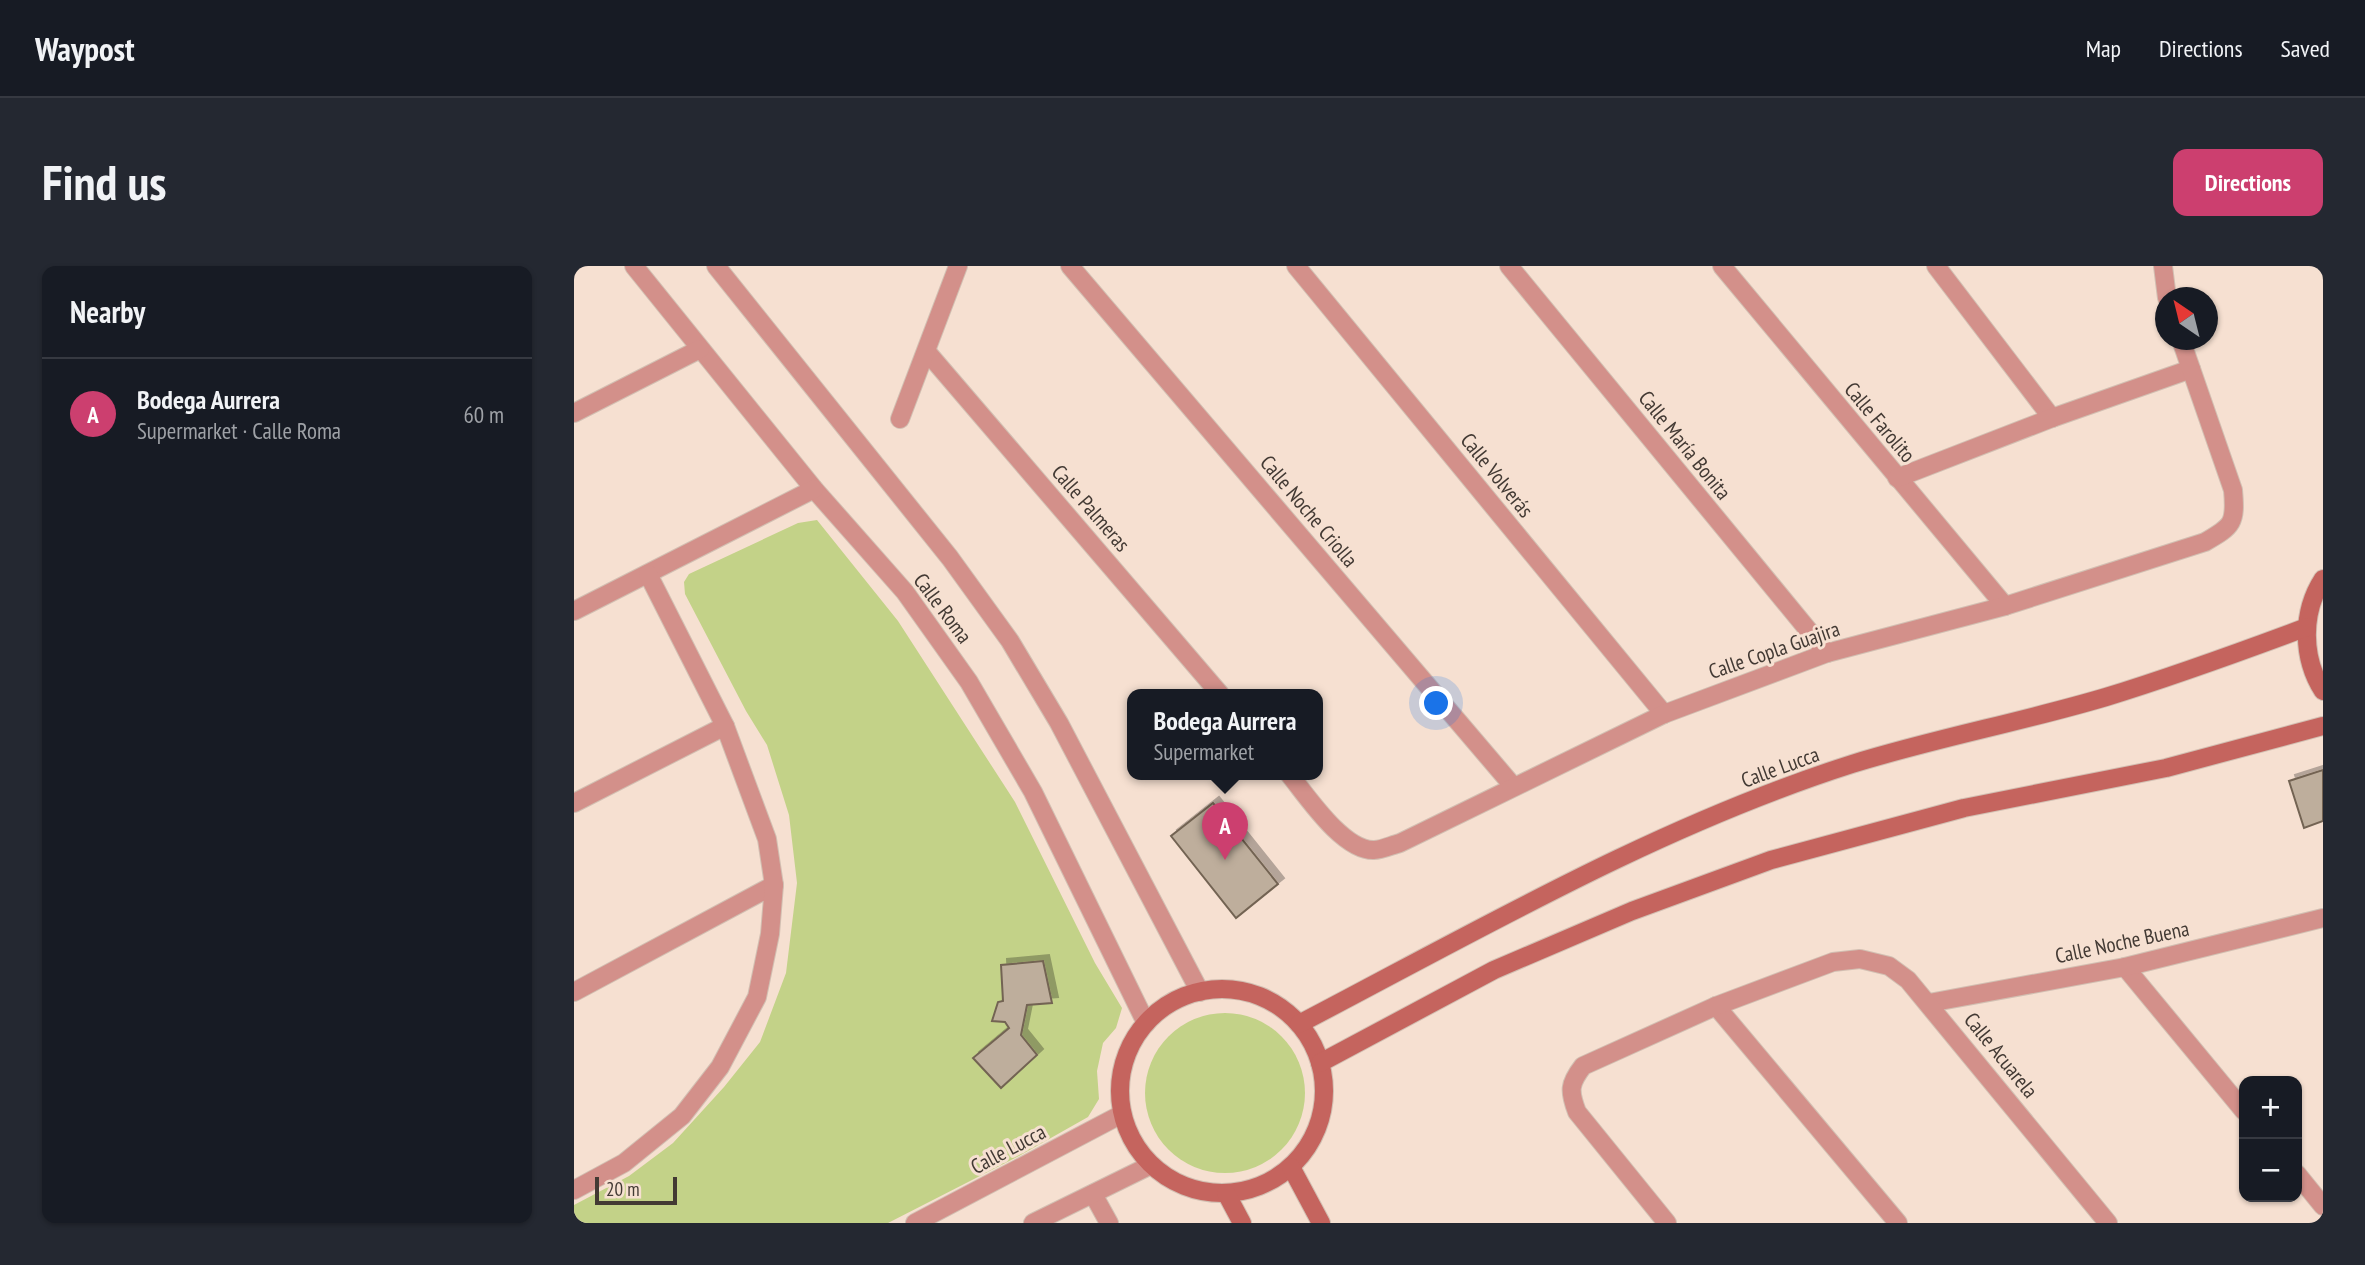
<!DOCTYPE html>
<meta charset="utf-8">
<style>
:root{--surface:#171b24;--page:#242831;--text:#f1f3f6;--muted:#9ea1a6;--line:#363941;--accent:#cc3f6f}
body{margin:0;font-family:"PT Sans Narrow",sans-serif;background:var(--page);color:var(--text)}
.controls{position:absolute;right:21px;bottom:21px;display:grid;overflow:hidden;border-radius:14px;box-shadow:0 2px 5px #0004}
.controls button{width:63px;height:63px;display:grid;place-items:center;padding:0;border:0;border-bottom:2px solid var(--line);background:var(--surface);color:var(--text);font:35px sans-serif}
.compass{position:absolute;left:1581px;top:21px;width:63px;height:63px;border-radius:50%;background:var(--surface);box-shadow:0 2px 5px #0004;rotate:325deg}
.scale{position:absolute;left:21px;bottom:18px;width:82px;box-sizing:border-box;padding-left:7px;border:4px solid #433a34;border-top:0;font-size:19px;line-height:24px;white-space:nowrap;color:#433a34;-webkit-text-stroke:5px #f6e0d1;paint-order:stroke}
.you{position:absolute;left:863px;top:438px;width:24px;height:24px;margin:-18px;border:5px solid #fff;border-radius:50%;background:#1a73e8;box-shadow:0 0 0 10px #1a73e833}
.badge{display:grid;place-items:center;width:46px;height:46px;border-radius:50%;background:var(--accent);color:#fff;font-size:23px;font-weight:700}
.pin{position:absolute;translate:-50% -58px;filter:drop-shadow(0 2px 4px #0008)}
.pin::after{content:'';position:absolute;top:37px;width:24px;height:21px;background:inherit;clip-path:polygon(0 0,100% 0,50% 100%)}
.popup{position:absolute;left:553px;top:423px;width:196px;height:91px;box-sizing:border-box;display:grid;place-content:center;border-radius:14px;background:var(--surface);filter:drop-shadow(0 2px 5px #0005);font-size:23px;white-space:nowrap;color:var(--muted)}
.popup b{font-size:26px;color:var(--text)}
.popup::after{content:'';position:absolute;left:50%;top:100%;margin-left:-14px;border:14px solid transparent;border-top-color:var(--surface)}
.list{margin:0;padding:0;list-style:none}
h2{display:flex;justify-content:space-between;align-items:center;height:91px;margin:0;padding:0 28px;font-size:30px}
h2 small{font-size:23px;font-weight:400;color:var(--muted)}
.list li{display:grid;grid-template-columns:46px 1fr auto;gap:21px;align-items:center;box-sizing:border-box;height:112px;padding:0 28px;border-top:2px solid var(--line)}
.list b{display:block;font-size:26px;white-space:nowrap}
.list p{margin:0;font-size:23px;white-space:nowrap;color:var(--muted)}
.list em{font-size:23px;font-style:normal;color:var(--muted)}
.map{position:relative;flex:none;width:1749px;height:957px;overflow:hidden;border-radius:14px}
header{display:flex;align-items:center;gap:42px;box-sizing:border-box;height:98px;padding:0 35px;background:var(--surface);border-bottom:2px solid var(--line)}
header strong{font-size:33px}
nav{display:flex;gap:38px;margin-inline-start:auto;font-size:24px}
.intro{display:flex;align-items:center;justify-content:space-between;box-sizing:border-box;height:168px;padding:0 42px}
h1{margin:0;font-size:49px}
.button{padding:18px 32px;border-radius:14px;background:var(--accent);color:#fff;font-size:24px;font-weight:700}
main{display:flex;gap:42px;padding:0 42px}
aside{flex:1;background:var(--surface);border-radius:14px;box-shadow:0 2px 5px #0004}
.map>svg:first-child{display:block}
.green{fill:#c3d288}
.building{fill:#beae9c;stroke:#736453;stroke-width:2;filter:url(#shadow)}
.lines{fill:none;stroke-linecap:round;stroke-linejoin:round}
.street-casing{stroke:#d2bfb2;stroke-width:20}
.secondary-casing{stroke:#d2bfb2;stroke-width:20}
.street{stroke:#d3908a;stroke-width:18}
.secondary{stroke:#c5645e;stroke-width:18}
.labels{text-anchor:middle;dominant-baseline:central;stroke-width:6;stroke-linejoin:round;paint-order:stroke}
.street-label{font-size:21px;fill:#433a34;stroke:#f6e0d1}
</style>
<header>
<strong>Waypost</strong>
<nav><a>Map</a><a>Directions</a><a>Saved</a></nav>
</header>
<div class="intro"><h1>Find us</h1><a class="button">Directions</a></div>
<main>
<aside>
<h2>Nearby<small></small></h2>
<ul class="list">
<li><span class="badge">A</span><div><b>Bodega Aurrera</b><p>Supermarket · Calle Roma</p></div><em>60 m</em></li>
</ul>
</aside>
<div class="map">
<svg width="1749" height="957" viewBox="0 0 1749 957">
<defs>
<filter id="shadow"><feDropShadow dx="6" dy="-6" stdDeviation="0" flood-color="#0004"/></filter>
</defs>
<rect width="100%" height="100%" fill="#f6e0d1"/>
<!-- green -->
<g class="green">
<polygon points="243,254 324,355 441,536 521,697 548,742 542,762 529,777 523,805 525,833 514,851 445,890 314,957 0,957 0,939 55,910 99,877 150,821 186,776 212,707 223,617 215,549 193,479 172,445 111,328 110,316 115,308 224,257"/>
<circle cx="651" cy="827" r="80"/>
</g>
<!-- building -->
<g class="building">
<polygon points="1749,504 1749,555 1730,562 1715,515"/>
<polygon points="639,537 704,618 662,652 597,570"/>
<polygon points="469,695 478,737 453,739 447,769 463,789 427,822 399,792 435,762 431,756 418,755 424,736 429,735 427,699"/>
</g>
<g class="lines">
<defs>
<g id="street">
<polyline points="60,0 240,223 331,326 395,416 459,526 572,757"/>
<polyline points="142,0 376,292 436,375 485,457 626,726"/>
<polyline points="496,0 939,520"/>
<polyline points="722,0 1090,448"/>
<polyline points="935,0 1253,387"/>
<polyline points="1148,0 1431,340"/>
<polyline points="1362,0 1478,152"/>
<polyline points="1589,0 1593,32"/>
<polyline points="353,86 646,428"/>
<polyline points="0,147 126,83"/>
<polyline points="326,153 384,0"/>
<polyline points="1323,212 1478,152 1617,103"/>
<polyline points="0,345 240,223"/>
<path d="M 715,508 C 733,530 769,585 800,584 C 808,584 818,579 826,577 L 1090,448 L 1253,387 L 1431,340 L 1631,276 C 1659,260 1662,257 1659,224 L 1607,74"/>
<polyline points="0,537 151,460"/>
<polyline points="1551,701 1670,845"/>
<polyline points="0,726 200,619"/>
<polyline points="1355,737 1551,701 1749,652"/>
<polyline points="1142,740 1324,957"/>
<polyline points="1723,908 1749,940"/>
<polyline points="0,924 50,897 108,850 146,801 183,731 196,668 200,619 193,573 151,460 74,308"/>
<polyline points="519,928 535,957"/>
<polyline points="341,957 548,848"/>
<polyline points="459,957 577,899"/>
<path d="M 1093,957 L 1003,846 C 995,825 995,818 1009,800 L 1142,740 L 1259,696 L 1286,693 L 1315,700 L 1334,714 L 1534,957"/>
</g>
<g id="secondary">
<path d="M 1749,313 C 1727,347 1728,392 1749,425"/>
<circle cx="648" cy="825" r="102"/>
<path d="M 725,758 C 905,664 1084,560 1278,498 C 1362,472 1448,456 1532,431 C 1600,410 1666,386 1733,361"/>
<polyline points="746,797 920,704 1058,645 1197,594 1390,542 1592,502 1749,460"/>
<polyline points="717,901 747,957"/>
<polyline points="652,927 668,957"/>
</g>
</defs>
<!-- street casing -->
<use href="#street" class="street-casing"/>
<!-- secondary casing -->
<use href="#secondary" class="secondary-casing"/>
<!-- street -->
<use href="#street" class="street"/>
<!-- secondary -->
<use href="#secondary" class="secondary"/>
</g>
<g class="labels">
<!-- street labels -->
<g class="street-label">
<text transform="translate(1306 156) rotate(50)">Calle Farolito</text>
<text transform="translate(1111 179) rotate(51)">Calle María Bonita</text>
<text transform="translate(923 209) rotate(51)">Calle Volverás</text>
<text transform="translate(517 242) rotate(49)">Calle Palmeras</text>
<text transform="translate(735 245) rotate(50)">Calle Noche Criolla</text>
<text transform="translate(369 342) rotate(53)">Calle Roma</text>
<text transform="translate(1200 384) rotate(-19)">Calle Copla Guajira</text>
<text transform="translate(1206 501) rotate(-20)">Calle Lucca</text>
<text transform="translate(1548 676) rotate(-12)">Calle Noche Buena</text>
<text transform="translate(1427 789) rotate(51)">Calle Acuarela</text>
<text transform="translate(434 883) rotate(-28)">Calle Lucca</text>
</g>
</g>
</svg>
<div class="controls">
<button>+</button>
<button>−</button>
</div>
<svg class="compass" viewBox="-18 -18 36 36"><path d="M0-13l5 13h-10z" fill="#e53935"/><path d="M0 13l5-13h-10z" fill="#9ea1a6"/></svg>
<div class="scale">20 m</div>
<div class="you"></div>
<div class="pin badge" style="left:651px;top:594px">A</div>
<div class="popup"><b>Bodega Aurrera</b>Supermarket</div>
</div>
</main>
